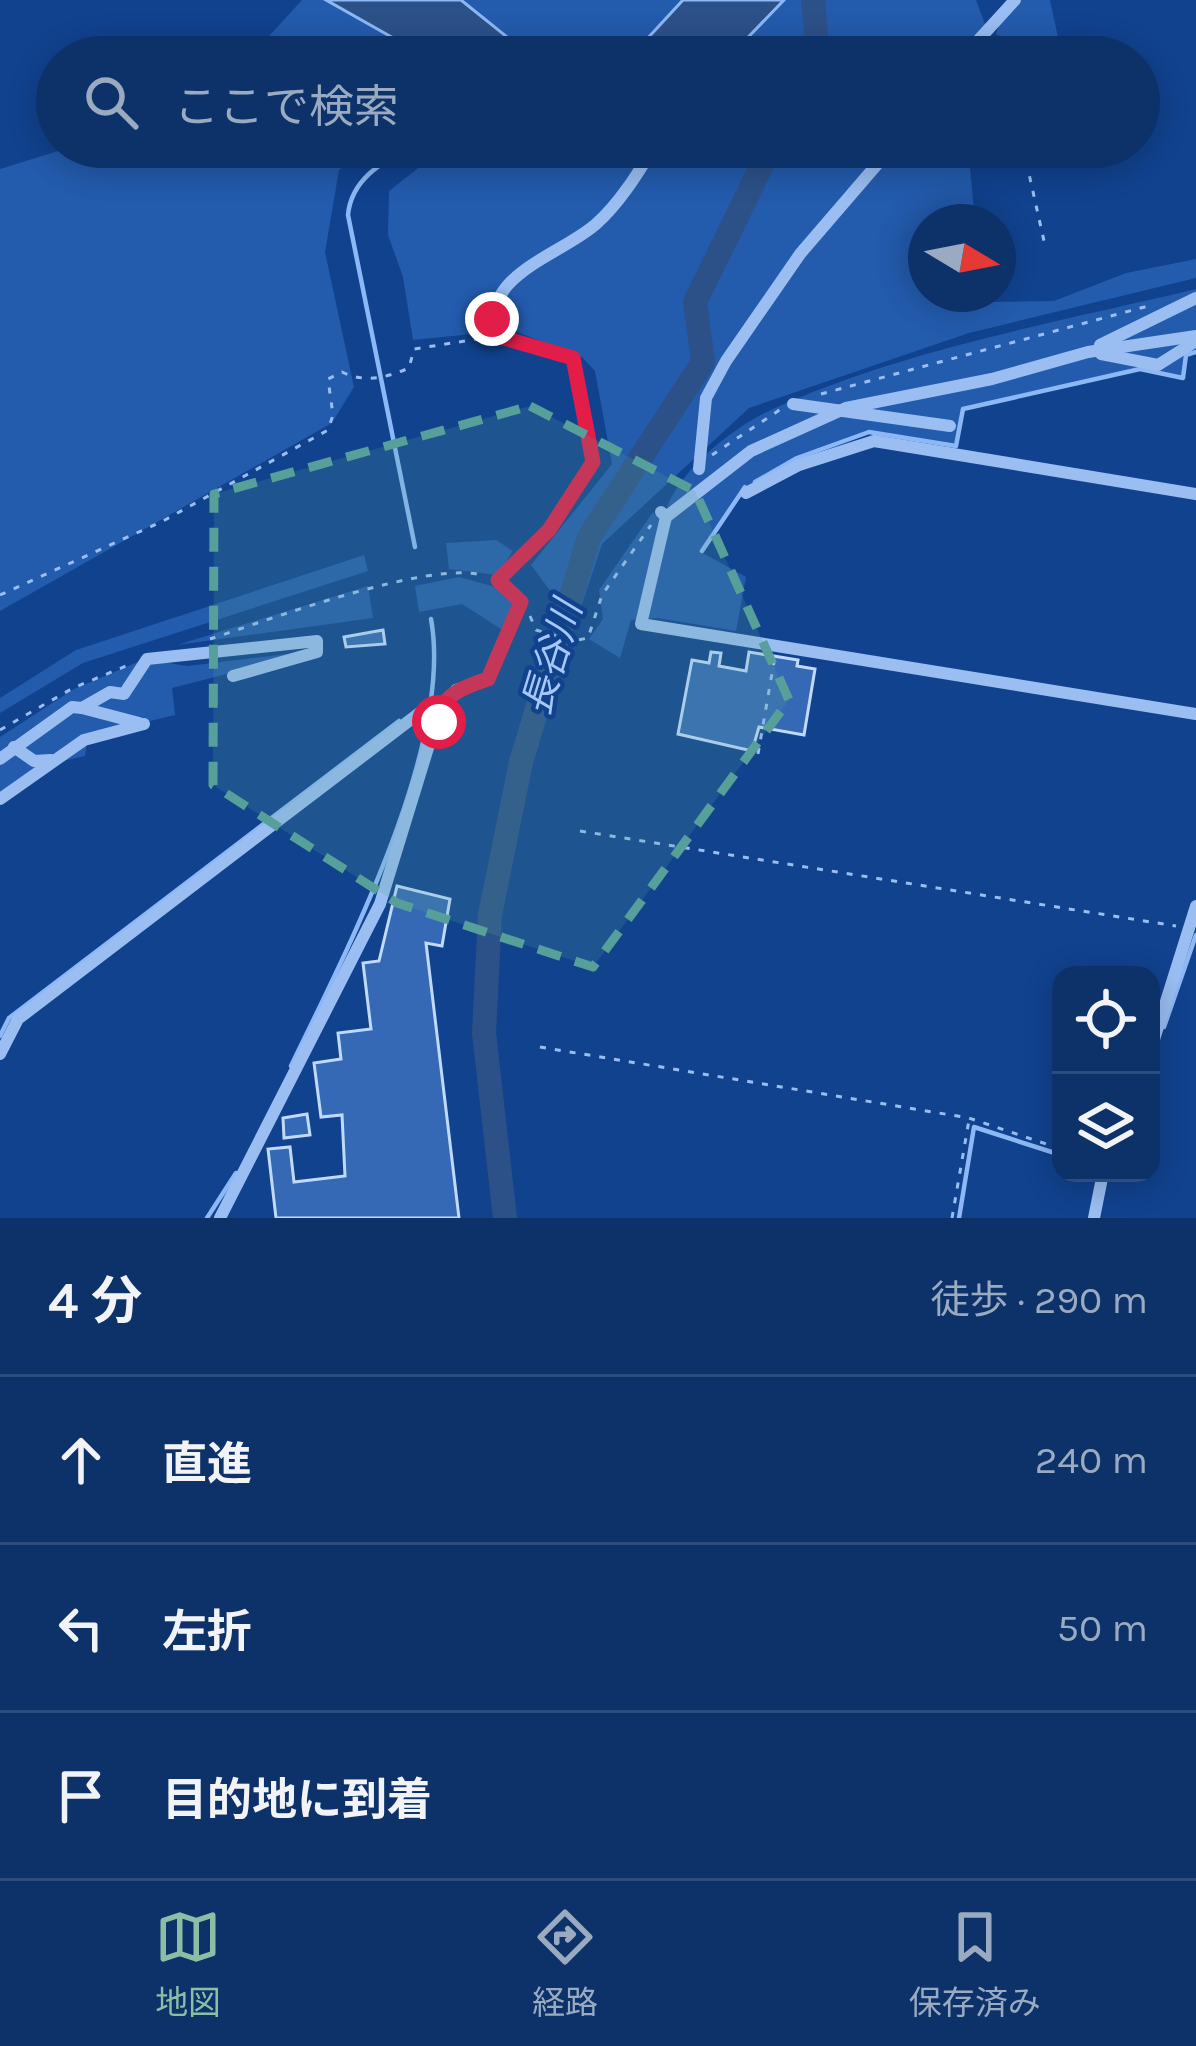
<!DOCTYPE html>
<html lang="ja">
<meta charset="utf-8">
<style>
:root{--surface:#0d326a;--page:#163a70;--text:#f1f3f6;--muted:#9aaac1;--line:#2d4d7e;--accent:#8abfa5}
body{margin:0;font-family:Karla,"Noto Sans JP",sans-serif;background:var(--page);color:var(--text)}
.controls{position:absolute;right:36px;bottom:36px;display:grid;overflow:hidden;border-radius:24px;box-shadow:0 6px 30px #0003}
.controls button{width:108px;height:108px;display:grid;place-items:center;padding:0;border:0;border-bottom:3px solid var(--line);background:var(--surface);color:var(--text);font:60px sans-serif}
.compass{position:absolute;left:908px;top:204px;width:108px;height:108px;border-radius:50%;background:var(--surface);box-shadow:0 6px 30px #0003;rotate:100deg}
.stop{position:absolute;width:36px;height:36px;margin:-27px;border:9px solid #e11d48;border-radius:50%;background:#fff}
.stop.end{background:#e11d48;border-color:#fff;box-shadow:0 3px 12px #0008}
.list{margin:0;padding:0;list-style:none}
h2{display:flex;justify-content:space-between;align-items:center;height:156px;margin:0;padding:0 48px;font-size:51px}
h2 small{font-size:39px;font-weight:400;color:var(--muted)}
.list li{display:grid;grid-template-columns:78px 1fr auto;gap:36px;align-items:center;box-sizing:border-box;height:168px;padding:0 48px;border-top:3px solid var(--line)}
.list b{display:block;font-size:45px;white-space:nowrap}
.list em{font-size:39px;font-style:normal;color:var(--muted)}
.icon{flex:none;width:66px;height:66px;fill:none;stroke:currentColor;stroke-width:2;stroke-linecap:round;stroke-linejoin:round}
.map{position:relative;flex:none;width:1196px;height:1218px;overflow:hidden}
.search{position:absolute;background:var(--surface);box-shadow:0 6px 30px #0003;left:36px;right:36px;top:36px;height:132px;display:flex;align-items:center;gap:30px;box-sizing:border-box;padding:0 42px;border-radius:66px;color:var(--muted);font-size:45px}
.sheet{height:660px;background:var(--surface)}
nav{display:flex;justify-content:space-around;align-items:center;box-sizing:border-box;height:168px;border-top:3px solid var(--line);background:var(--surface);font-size:33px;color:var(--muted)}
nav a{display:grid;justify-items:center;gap:6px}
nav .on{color:var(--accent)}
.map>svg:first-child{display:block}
.green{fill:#235bad}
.water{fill:#2c5189;stroke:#8cb8f5;stroke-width:3}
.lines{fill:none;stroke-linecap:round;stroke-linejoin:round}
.stream{stroke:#8cb8f5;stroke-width:4.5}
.river{stroke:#2c5189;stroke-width:24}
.building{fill:#3569b5;stroke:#c1d9fd;stroke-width:3}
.path{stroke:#9abef2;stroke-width:3;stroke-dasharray:6 9;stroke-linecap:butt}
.lane{stroke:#9abef2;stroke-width:8}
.street{stroke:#9abef2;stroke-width:12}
.route{stroke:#e11d48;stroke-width:15}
.marked{fill:#579f9a;fill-opacity:0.2;stroke:#579f9a;stroke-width:9;stroke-dasharray:24 15;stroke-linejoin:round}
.labels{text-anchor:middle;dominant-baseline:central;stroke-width:9;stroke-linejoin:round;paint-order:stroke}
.water-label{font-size:39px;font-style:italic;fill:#a6c8f9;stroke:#11428e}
</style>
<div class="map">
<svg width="1196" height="1218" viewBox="0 0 1196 1218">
<rect width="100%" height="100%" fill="#11428e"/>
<!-- green -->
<g class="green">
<polygon points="302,0 326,0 427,57 250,57"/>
<polygon points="461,0 683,0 646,40 613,57 532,57"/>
<polygon points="784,0 976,0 991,40 977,57 729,57"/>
<polygon points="1020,0 1050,0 1059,42 1015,45 996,34 1001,19"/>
<polygon points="71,147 378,147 339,170 325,252 354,387 332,423 0,611 0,169"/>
<polygon points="968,147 975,222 926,222 926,294 982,294 984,302 1054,301 1126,273 1196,259 1196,278 969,333 749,408 602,544 578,616 568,615 531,565 612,464 595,371 582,357 512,330 413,340 403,277 388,235 389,191 431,158 472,147"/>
<path d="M 1196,289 L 1196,352 L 1186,355 L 1183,378 L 1140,369 L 964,409 L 956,446 L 869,432 L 797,458 L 740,490 L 701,552 L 746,577 L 736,631 L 658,618 L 631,620 L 620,658 L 589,639 L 603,619 L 599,590 L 653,512 L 663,523 C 668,478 732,427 773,409 C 901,350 1059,322 1196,289 Z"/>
<polygon points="496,540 513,551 497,575 449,569 446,543"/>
<polygon points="364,555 368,571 83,663 0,713 0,698 76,650"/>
<polygon points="459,577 499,588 516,607 504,631 462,604 419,612 415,586"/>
<polygon points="368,586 373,618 177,645"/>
<polygon points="320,650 172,688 175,715 88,736 85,756 62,761 0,796 0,737 74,689 145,659 187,666"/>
</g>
<!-- water -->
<g class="water">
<polygon points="326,0 461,0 532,57 427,57"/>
<polygon points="683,0 784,0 729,57 613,57 646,40"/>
</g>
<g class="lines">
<!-- stream -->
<g class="stream">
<path d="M 409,147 C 381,163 351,180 348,215 L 415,547"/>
<polyline points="755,482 797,458 869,432 956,446 963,409 1140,369 1183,378 1186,355 1196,352"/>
<polyline points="702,551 745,487"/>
<polyline points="1164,1027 1196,935"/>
<polyline points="0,1036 9,1018 399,721"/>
<path d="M 291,1066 C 346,952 454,745 431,619"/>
<polyline points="207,1218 236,1173"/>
<polyline points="959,1218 974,1127 1061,1155"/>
</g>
<!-- river -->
<g class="river">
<polyline points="813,0 818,57"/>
<polyline points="505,1218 484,1033 490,915 521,762 589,537 703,362 695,302 771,147"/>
</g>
</g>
<!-- building -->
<g class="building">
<polygon points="383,630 385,644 346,647 344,637"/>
<polygon points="711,652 721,653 719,666 746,671 749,652 798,660 797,666 815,669 804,735 759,727 752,751 678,734 692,660 709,663"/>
<polygon points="397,886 450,899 442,946 426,943 459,1218 276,1218 268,1149 290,1147 294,1182 345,1176 342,1115 321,1117 314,1063 341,1059 338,1033 371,1029 363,963 379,961"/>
<polygon points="307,1114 310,1135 284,1138 283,1118"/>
</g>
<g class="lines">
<!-- path -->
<g class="path">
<polyline points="1023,147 1044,241"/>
<polyline points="821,394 1148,306"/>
<polyline points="712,455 784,407"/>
<path d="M 0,595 L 163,521 L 328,430 L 333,415 L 328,379 L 342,372 C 364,383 386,378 409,368 L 414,349 L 484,338"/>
<polyline points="530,616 536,630 573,641 588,638 602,595 651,525"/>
<path d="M 210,639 C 265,621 435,558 484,576"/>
<polyline points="0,730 73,688 126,666"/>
<polyline points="758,754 775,656"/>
<polyline points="580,831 1176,926"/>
<polyline points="540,1047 969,1118 1061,1149"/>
<polyline points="952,1218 969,1120"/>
</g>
<!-- lane -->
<polyline class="lane" points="497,336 573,358 593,462 549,530 498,581"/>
<!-- street -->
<g class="street">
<polyline points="963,57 1015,0"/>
<path d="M 497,336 C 478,275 560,256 596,224 C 619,204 638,173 654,147"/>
<polyline points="1100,345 1196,298"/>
<polyline points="1101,354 1158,365 1196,341"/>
<polyline points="793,404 950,426"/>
<polyline points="699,469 706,398 726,361 800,254 892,147"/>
<polyline points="746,493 799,465 874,441 1196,494"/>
<polyline points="661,512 666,517 641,624 1196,714"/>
<polyline points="666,517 751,451 846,408 992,379 1088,352 1196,336"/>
<polyline points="82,708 139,723"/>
<polyline points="14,747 34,761 51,760"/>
<polyline points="0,759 72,707 82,708 110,692 124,694 147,659 317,641 317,652 233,676"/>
<polyline points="0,799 84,740 144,724"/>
<polyline points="1151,1049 1196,906"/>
<polyline points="0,1054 18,1019 422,711 440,709"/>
<polyline points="220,1218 380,904 440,709 456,690 488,679 521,602 498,581"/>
<polyline points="1094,1218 1103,1173"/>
</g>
</g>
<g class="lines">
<!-- route -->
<path class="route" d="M 439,722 C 441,693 465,687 488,679 L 521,602 L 498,580 L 549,530 L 593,462 L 573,358 L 497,336 L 492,319"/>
</g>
<!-- marked area -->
<path class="marked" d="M 530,406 L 695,491 L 789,700 L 593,967 L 397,903 L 213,785 L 214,494 Z"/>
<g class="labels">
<!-- water labels -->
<g class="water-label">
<text transform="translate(552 658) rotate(-73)">長谷川</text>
</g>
</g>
</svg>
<div class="controls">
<button><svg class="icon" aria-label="locate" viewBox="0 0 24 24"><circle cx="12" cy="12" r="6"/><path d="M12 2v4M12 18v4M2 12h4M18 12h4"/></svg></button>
<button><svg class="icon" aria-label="layers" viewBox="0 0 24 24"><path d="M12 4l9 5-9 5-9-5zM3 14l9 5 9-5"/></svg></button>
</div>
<svg class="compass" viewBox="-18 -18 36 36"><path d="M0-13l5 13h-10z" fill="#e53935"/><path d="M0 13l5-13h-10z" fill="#9aaac1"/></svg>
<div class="stop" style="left:439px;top:722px"></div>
<div class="stop end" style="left:492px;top:319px"></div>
<div class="search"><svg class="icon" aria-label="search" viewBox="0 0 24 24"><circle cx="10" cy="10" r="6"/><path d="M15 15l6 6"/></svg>ここで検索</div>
</div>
<section class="sheet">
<h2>4 分<small>徒歩 · 290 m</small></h2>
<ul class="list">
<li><svg class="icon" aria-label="ahead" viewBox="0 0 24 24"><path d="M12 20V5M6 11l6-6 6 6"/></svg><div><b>直進</b></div><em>240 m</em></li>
<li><svg class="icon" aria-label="left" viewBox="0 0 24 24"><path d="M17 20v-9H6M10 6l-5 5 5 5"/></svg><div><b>左折</b></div><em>50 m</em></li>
<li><svg class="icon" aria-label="arrive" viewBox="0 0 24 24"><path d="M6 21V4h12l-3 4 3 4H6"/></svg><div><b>目的地に到着</b></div></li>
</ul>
</section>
<nav>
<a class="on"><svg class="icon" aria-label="map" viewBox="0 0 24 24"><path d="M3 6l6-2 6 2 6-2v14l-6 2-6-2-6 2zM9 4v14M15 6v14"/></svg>地図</a>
<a><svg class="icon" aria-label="directions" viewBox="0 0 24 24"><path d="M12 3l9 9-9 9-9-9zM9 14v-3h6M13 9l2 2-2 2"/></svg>経路</a>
<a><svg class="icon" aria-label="saved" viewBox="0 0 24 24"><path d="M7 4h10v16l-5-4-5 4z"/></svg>保存済み</a>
</nav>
